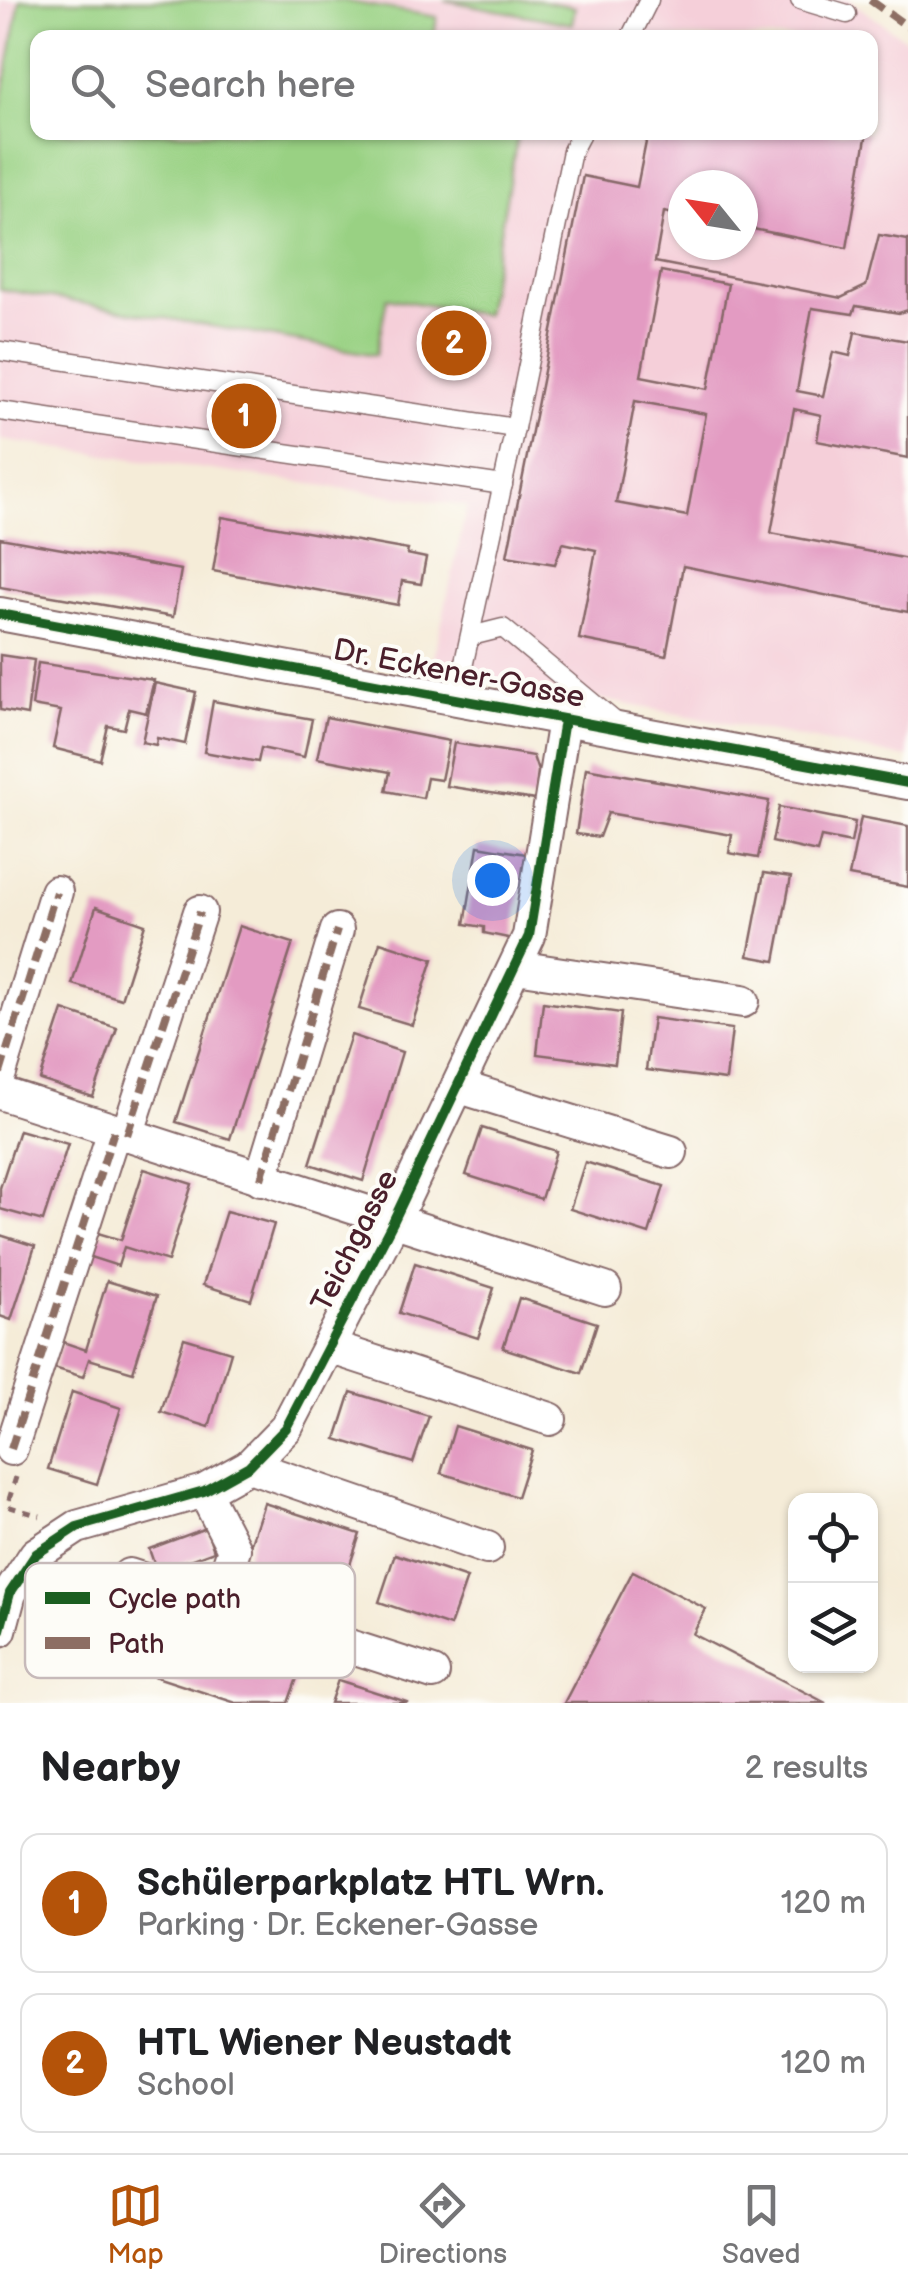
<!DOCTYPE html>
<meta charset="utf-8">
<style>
:root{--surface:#fff;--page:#f6f6f6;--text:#202124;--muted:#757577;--line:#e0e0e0;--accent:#b45309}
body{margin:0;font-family:"Balsamiq Sans",sans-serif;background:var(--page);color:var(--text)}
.controls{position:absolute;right:30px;bottom:30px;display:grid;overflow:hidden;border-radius:20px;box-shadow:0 2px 8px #0004}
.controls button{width:90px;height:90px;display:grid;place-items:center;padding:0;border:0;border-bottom:2px solid var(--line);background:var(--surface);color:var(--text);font:50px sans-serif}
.compass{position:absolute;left:668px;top:170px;width:90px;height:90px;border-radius:50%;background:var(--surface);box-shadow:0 2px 8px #0004;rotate:300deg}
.you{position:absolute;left:492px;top:880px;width:35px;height:35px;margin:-25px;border:8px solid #fff;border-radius:50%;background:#1a73e8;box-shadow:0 0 0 15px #1a73e833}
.badge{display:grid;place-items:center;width:65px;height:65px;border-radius:50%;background:var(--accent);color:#fff;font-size:32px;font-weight:700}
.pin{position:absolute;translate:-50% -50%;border:5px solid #fff;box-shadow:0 2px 10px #0006}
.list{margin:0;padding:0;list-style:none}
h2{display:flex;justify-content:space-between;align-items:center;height:130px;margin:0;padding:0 40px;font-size:42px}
h2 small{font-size:32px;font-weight:400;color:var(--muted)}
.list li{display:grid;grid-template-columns:65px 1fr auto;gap:30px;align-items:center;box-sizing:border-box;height:140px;margin:0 20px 20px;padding:0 20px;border:2px solid var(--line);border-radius:20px}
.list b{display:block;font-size:38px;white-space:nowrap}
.list p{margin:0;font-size:32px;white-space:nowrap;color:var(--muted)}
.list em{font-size:32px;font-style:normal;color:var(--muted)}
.icon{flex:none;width:55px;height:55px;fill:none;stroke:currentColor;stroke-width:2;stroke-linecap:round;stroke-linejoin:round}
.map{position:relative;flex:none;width:908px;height:1703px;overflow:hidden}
.search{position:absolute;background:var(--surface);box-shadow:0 2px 8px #0004;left:30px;right:30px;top:30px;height:110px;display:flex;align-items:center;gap:25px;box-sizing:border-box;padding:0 35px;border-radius:20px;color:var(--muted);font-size:38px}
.sheet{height:450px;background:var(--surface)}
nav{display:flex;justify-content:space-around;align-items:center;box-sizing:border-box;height:140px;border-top:2px solid var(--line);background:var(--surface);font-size:28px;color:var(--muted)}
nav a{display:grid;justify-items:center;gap:5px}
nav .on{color:var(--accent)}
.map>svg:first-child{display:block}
.built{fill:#f5cfd9;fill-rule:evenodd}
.green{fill:#99d183;stroke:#727857;stroke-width:2.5}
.building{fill:#e39bc2;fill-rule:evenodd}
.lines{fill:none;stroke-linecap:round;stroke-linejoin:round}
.lane-casing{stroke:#866768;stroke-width:21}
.street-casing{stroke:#866768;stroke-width:36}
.path{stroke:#866768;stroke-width:5;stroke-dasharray:8 8;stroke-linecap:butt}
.lane{stroke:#fff;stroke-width:18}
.street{stroke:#fff;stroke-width:32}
.quiet{stroke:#8d6e63;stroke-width:8;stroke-dasharray:15 8;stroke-linecap:butt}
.cycleway-casing{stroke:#fdfcf7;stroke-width:16}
.cycleway{stroke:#1b5e20;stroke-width:10}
.labels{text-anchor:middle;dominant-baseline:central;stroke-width:8;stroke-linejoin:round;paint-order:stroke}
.street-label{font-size:30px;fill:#4a1f2b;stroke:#fdfcf7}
.key{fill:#fdfcf7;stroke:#c7baba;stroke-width:2.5}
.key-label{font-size:28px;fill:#4a1f2b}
</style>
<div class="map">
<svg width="908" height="1703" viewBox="0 0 908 1703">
<rect width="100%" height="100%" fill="#fdfcf7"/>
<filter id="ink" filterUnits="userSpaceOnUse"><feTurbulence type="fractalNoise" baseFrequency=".01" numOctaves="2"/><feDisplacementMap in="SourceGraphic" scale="20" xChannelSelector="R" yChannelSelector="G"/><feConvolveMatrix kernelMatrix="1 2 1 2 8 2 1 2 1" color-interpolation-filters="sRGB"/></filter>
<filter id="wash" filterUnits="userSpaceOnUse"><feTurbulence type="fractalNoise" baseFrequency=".0048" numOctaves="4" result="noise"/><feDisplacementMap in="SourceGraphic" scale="40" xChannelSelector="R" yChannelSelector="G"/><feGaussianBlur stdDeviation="2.25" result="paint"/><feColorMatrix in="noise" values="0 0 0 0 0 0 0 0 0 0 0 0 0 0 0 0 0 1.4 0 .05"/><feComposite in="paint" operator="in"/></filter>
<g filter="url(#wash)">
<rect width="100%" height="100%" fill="#f5ecd8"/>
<!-- built -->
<path class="built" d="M 0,0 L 849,0 L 908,41 L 908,758 L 432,667 L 467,506 L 0,440 ZM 38,38 L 870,38 L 870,132 L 38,132 ZM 683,185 L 743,185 L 743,245 L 683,245 Z"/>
<!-- green -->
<g class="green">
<polygon points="20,0 339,0 437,17 434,35 444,37 38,38 38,132 518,133 485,315 387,298 376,355 0,289 0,111"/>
<polygon points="444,0 537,0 575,7 572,24"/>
</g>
<g id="blocks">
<!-- building -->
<g class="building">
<path d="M 648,132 L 867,132 L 847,248 L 743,227 L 743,185 L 683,185 L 683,216 L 664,212 L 655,262 L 841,298 L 866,286 L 879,235 L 908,240 L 908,310 L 899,313 L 856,306 L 853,314 L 812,308 L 797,391 L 823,396 L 833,352 L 850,356 L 855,332 L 908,341 L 908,458 L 817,441 L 821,415 L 794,409 L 771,533 L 908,559 L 908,612 L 683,566 L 666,656 L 579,639 L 596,550 L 563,543 L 555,564 L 507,556 L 583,176 L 637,187 ZM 661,271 L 728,284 L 708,389 L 641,376 ZM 635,401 L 706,414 L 687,516 L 616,503 Z"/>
<polygon points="222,517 408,550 407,554 426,558 421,584 402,581 398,605 213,571"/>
<polygon points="0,538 181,570 173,617 0,587"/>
<polygon points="0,655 34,660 27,715 0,710"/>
<polygon points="38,663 154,680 146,713 129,709 124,729 108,726 100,760 53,748 61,711 32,706"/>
<polygon points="155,683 196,692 185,744 157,738 156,745 142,742"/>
<polygon points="213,701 312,719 304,757 261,748 258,762 204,752"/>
<polygon points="326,717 449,741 441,780 427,778 423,798 386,791 390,772 317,758"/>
<polygon points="454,743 533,756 538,771 535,800 446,786"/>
<polygon points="586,768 769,801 758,858 729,853 732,835 608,813 599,837 576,834"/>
<polygon points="779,807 855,822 851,843 821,837 817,852 772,842"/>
<polygon points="861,817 908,826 908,887 849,876"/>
<polygon points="478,846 526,854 513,939 484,933 484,927 465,924"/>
<polygon points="764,873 791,877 775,961 748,956"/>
<polygon points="96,907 145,924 121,999 72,984"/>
<polygon points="239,926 293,943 230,1139 176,1122"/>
<polygon points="380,942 433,959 412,1025 359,1009"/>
<polygon points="543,1002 621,1013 615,1064 537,1054"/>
<polygon points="63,1010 117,1028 93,1097 40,1080"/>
<polygon points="653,1018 732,1029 726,1080 646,1070"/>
<polygon points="351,1035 402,1052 363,1181 310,1164"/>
<polygon points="482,1128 556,1151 541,1199 466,1175"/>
<polygon points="19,1130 68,1144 43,1221 0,1209 0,1188"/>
<polygon points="585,1162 664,1186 649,1234 570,1209"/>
<polygon points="144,1169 192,1184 168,1261 124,1247 118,1266 90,1257 98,1233 121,1240"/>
<polygon points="226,1211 274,1224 251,1300 203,1285"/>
<polygon points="0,1235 35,1246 11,1320 0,1316"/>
<polygon points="415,1263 494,1288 478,1338 399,1313"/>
<polygon points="107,1281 157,1296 133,1372 89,1359 83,1377 54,1368 63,1342 86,1350"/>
<polygon points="519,1298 597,1323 581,1373 503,1348"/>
<polygon points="184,1338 231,1352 209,1427 161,1412"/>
<polygon points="72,1392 121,1408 97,1484 48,1469"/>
<polygon points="351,1392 429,1416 413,1463 336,1439"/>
<polygon points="455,1426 532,1450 517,1497 441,1473"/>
<polygon points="264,1503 360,1534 342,1589 246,1558"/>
<polygon points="206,1528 214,1551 157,1572 149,1549"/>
<polygon points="395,1554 467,1578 450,1626 379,1602"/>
<polygon points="633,1571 706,1609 693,1634 826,1703 564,1703"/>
<polygon points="114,1609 300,1670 288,1703 236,1703 98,1658"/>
<polygon points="338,1680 407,1702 406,1703 330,1703"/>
</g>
</g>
</g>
<g filter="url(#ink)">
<use href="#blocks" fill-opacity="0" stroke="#866768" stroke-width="2.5"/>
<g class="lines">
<defs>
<g id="lane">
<polyline points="800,0 847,14"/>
<polyline points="630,38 649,0"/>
<polyline points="0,351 515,428 456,699"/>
<polyline points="0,411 503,485"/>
<polyline points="515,428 572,151 582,132"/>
<polyline points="471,636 503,628 617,723"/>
</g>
<g id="street">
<polyline points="0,614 908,783"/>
<polyline points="516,967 743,1001"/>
<polyline points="0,1073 56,892"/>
<polyline points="460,1087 671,1152"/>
<polyline points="0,1093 605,1289"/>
<polyline points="127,1135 200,912"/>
<polyline points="261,1179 337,930"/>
<polyline points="329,1347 550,1419"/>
<polyline points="11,1449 114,1131"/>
<polyline points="249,1466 487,1548"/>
<polyline points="129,1575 216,1603 234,1549 204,1491"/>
<polyline points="216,1603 433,1673"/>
<polyline points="0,1630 10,1593 36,1554 77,1527 204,1491 249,1466 286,1428 393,1222 529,936 564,720"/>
</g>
</defs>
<!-- lane casing -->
<use href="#lane" class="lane-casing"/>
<!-- street casing -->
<use href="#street" class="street-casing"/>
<!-- path -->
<polyline class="path" points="16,1477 7,1506 40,1516"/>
<!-- lane -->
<use href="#lane" class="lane"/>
<!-- street -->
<use href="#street" class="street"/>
<!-- quiet -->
<g class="quiet">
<polyline points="870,0 908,27"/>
<polyline points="0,1073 56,892"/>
<polyline points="127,1135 200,912"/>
<polyline points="261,1179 337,930"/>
<polyline points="11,1449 114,1131"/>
</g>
<defs>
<g id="cycleway">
<polyline points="0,614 908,783"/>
<polyline points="0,1630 10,1593 36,1554 77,1527 204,1491 249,1466 286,1428 393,1222 529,936 564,720"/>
</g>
</defs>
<!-- cycleway casing -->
<use href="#cycleway" class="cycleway-casing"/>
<!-- cycleway -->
<use href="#cycleway" class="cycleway"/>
</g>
</g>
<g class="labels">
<!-- street labels -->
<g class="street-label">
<text transform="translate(459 674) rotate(11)">Dr. Eckener-Gasse</text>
<text transform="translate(355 1241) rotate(-63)">Teichgasse</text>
</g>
</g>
<!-- legend -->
<rect x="25" y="1563" width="330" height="115" rx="15" class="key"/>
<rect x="45" y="1592" width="45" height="12" fill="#1b5e20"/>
<rect x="45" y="1637" width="45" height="12" fill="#8d6e63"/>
<g class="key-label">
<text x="108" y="1608">Cycle path</text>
<text x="108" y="1653">Path</text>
</g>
</svg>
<div class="controls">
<button><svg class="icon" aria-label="locate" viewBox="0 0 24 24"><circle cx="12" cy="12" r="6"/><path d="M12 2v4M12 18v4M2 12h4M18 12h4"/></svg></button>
<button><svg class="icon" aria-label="layers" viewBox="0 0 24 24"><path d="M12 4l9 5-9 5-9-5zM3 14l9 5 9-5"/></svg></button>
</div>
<svg class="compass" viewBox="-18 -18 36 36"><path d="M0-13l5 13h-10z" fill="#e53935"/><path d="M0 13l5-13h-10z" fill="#757577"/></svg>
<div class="you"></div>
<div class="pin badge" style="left:244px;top:416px">1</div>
<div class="pin badge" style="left:454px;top:343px">2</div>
<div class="search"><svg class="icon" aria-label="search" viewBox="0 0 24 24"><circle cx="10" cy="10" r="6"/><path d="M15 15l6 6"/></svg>Search here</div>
</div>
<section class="sheet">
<h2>Nearby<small>2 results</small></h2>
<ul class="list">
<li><span class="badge">1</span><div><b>Schülerparkplatz HTL Wrn.</b><p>Parking · Dr. Eckener-Gasse</p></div><em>120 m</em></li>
<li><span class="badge">2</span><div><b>HTL Wiener Neustadt</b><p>School</p></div><em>120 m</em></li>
</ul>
</section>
<nav>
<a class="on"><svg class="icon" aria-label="map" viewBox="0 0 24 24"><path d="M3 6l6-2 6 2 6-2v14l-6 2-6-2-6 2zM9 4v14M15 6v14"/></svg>Map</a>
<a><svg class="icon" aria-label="directions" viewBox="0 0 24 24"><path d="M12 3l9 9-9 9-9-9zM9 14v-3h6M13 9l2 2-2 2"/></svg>Directions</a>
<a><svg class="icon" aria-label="saved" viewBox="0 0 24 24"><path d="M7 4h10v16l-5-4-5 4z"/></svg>Saved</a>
</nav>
